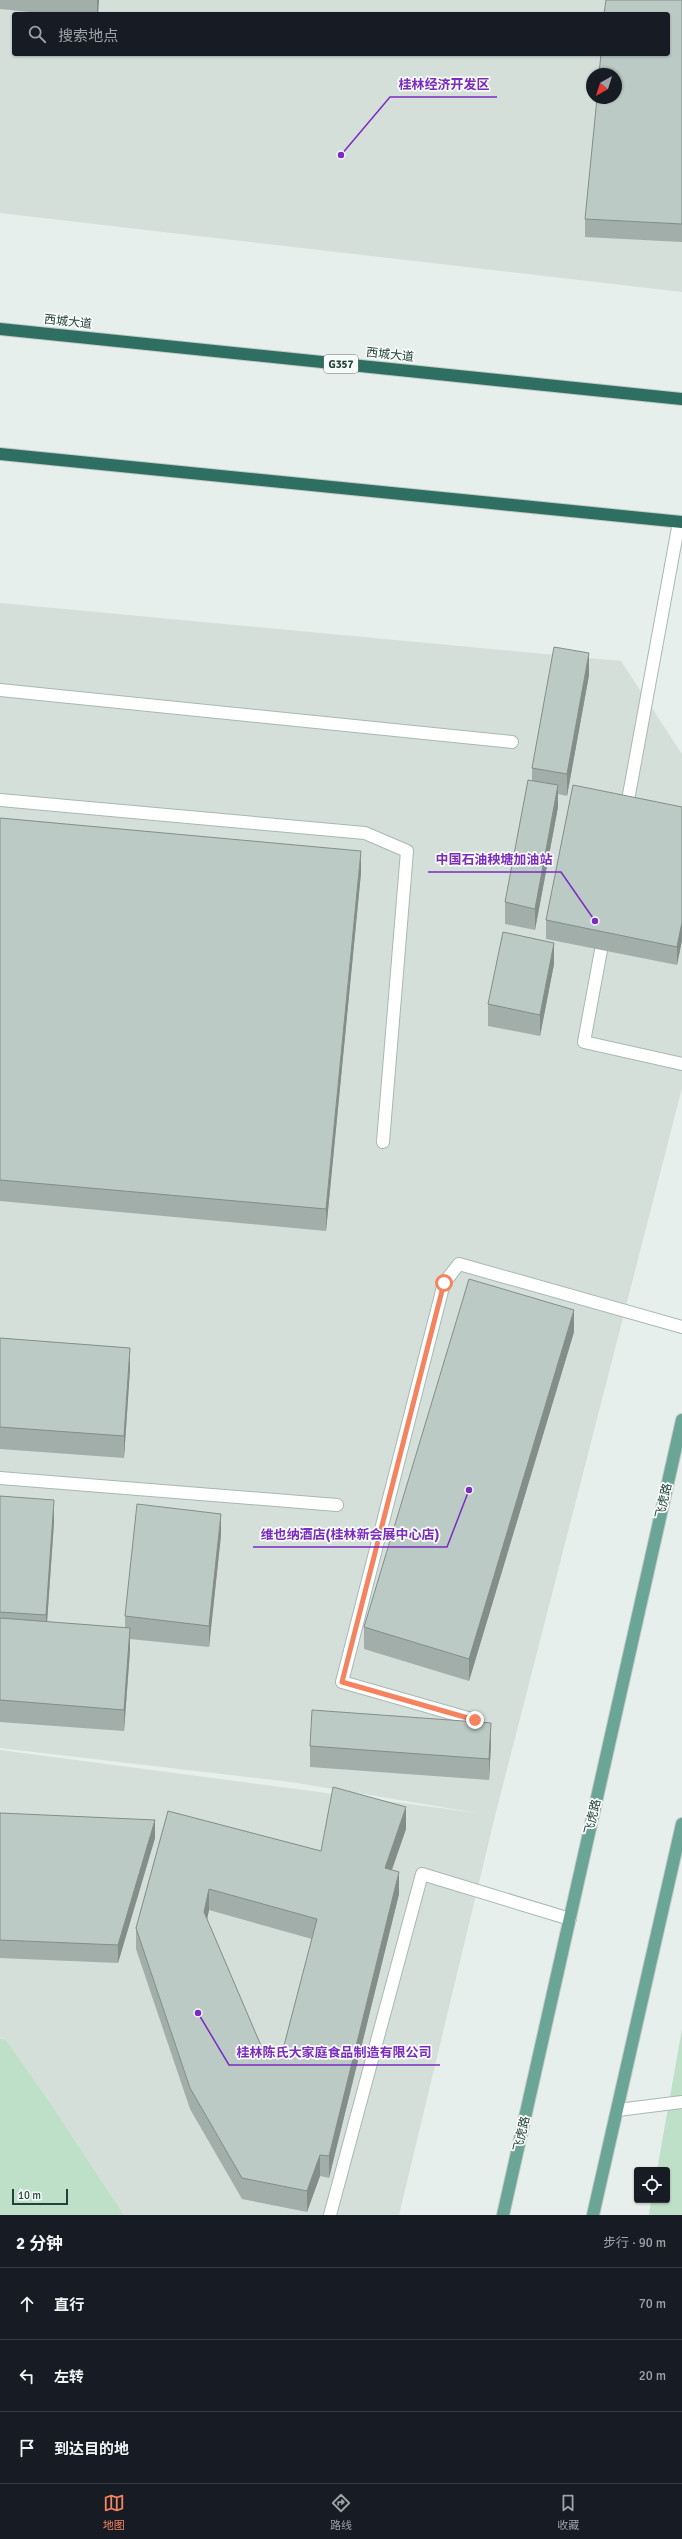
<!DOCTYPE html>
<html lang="zh">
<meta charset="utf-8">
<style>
:root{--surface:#171b24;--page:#242831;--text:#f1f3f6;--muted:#9ea1a6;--line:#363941;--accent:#f4845f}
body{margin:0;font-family:Signika,"Noto Sans SC",sans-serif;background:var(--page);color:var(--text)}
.controls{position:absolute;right:12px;bottom:12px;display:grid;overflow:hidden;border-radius:4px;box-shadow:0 1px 3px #0004}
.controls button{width:36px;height:36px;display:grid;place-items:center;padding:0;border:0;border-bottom:1px solid var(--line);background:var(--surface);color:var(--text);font:20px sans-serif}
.compass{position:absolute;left:586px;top:68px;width:36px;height:36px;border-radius:50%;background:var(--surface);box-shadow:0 1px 3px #0004;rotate:219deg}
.scale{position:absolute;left:12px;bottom:10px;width:56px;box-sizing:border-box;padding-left:4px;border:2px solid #24423a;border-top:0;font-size:11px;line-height:14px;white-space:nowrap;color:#24423a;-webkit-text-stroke:3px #f7fbf9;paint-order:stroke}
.stop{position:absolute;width:12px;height:12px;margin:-9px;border:3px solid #f4845f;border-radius:50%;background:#fff}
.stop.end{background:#f4845f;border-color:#fff;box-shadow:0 1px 4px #0008}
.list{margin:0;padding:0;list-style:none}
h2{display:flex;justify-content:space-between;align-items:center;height:52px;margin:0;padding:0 16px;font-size:17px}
h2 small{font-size:13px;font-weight:400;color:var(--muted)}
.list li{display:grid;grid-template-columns:26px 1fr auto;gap:12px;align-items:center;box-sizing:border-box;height:72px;padding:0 16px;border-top:1px solid var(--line)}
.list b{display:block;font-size:15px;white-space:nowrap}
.list em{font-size:13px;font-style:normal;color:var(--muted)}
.icon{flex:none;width:22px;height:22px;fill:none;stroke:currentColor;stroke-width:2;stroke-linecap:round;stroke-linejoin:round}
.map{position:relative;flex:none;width:682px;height:2215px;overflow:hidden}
.search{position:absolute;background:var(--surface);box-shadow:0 1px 3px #0004;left:12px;right:12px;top:12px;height:44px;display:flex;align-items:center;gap:10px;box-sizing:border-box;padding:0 14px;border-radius:4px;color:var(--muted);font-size:15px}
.sheet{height:268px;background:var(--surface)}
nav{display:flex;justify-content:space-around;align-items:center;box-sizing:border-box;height:56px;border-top:1px solid var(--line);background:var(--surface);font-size:11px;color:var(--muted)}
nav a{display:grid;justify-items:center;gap:2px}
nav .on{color:var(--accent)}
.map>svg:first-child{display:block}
.built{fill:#d4dfda;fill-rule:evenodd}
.green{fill:#bfe0c8}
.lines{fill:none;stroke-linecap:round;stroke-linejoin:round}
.minor-casing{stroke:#a8b8b2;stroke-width:14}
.major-casing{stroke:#c2cac8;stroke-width:14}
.highway-casing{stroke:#c2cac8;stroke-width:14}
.minor{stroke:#fff;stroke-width:12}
.major{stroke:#6aa596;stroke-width:12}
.highway{stroke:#2f6f62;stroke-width:12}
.wall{fill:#a1aea9;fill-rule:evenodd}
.shaded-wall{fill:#838d89}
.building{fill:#bbcac4;stroke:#838d89;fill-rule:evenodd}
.route{stroke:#f4845f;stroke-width:5}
.labels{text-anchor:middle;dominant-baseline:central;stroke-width:3.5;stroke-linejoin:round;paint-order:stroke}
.shield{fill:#f7fbf9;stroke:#637a73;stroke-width:1}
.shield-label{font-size:11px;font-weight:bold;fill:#24423a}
.street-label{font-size:12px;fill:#24423a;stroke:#f7fbf9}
.leader{fill:none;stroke:#7b2cbf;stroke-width:1.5}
.callout-dot{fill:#7b2cbf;stroke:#f7fbf9;stroke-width:1.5}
.callout-label{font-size:13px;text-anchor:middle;font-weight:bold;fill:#7b2cbf;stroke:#f7fbf9;stroke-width:3.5;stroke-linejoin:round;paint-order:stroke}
</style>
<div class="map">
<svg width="682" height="2215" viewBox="0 0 682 2215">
<rect width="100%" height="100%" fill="#e6efeb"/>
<!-- built -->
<g class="built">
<path d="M 0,0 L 682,0 L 682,292 L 0,213 ZM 14,14 L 668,14 L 668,54 L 14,54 ZM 592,74 L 616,74 L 616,98 L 592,98 Z"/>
<polygon points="0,603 621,661 682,754 682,1088 495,1816 399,2215 124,2215 51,2104 6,2040 0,2037 0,1750 478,1813 291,1782 0,1748"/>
</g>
<!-- green -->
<g class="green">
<polygon points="682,2029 682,2215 649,2215 651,2200 667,2200 667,2170 657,2170"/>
<polygon points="0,2038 6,2040 51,2104 124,2215 0,2215"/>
</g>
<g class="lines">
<defs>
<g id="minor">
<polyline points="0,690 512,742"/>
<polyline points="0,800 365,833 407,851 383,1142"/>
<polyline points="626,811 679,522"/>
<polyline points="604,934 584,1042 682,1064"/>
<polyline points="0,1478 337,1505"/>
<polyline points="475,1720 342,1682 444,1283 459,1264 682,1327"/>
<polyline points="618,2110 682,2102"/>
<polyline points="330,2215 422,1874 570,1919"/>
</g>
<g id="major">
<polyline points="503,2215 682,1420"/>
<polyline points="593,2215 682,1824"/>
</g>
<g id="highway">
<polyline points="0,329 682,399"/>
<polyline points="0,454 682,522"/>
</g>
</defs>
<!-- minor casing -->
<use href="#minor" class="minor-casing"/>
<!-- major casing -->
<use href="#major" class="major-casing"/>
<!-- highway casing -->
<use href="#highway" class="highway-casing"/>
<!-- minor -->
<use href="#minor" class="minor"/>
<!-- major -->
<use href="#major" class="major"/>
<!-- highway -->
<use href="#highway" class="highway"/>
</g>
<!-- wall -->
<g class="wall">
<polygon points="0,0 99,0 98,14 49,14 0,9"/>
<polygon points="682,0 682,242 585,237 585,219"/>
<polygon points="589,675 567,796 558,794 558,807 535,930 505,924 505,902 532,780 532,768"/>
<polygon points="682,807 682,940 677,965 546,939 546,920"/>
<polygon points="0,818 361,873 326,1231 0,1201"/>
<polygon points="554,964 540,1036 488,1026 488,1004"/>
<polygon points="574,1332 469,1681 364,1649 364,1627"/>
<polygon points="0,1338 130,1369 124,1458 0,1449"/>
<polygon points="0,1496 54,1522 47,1622 125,1628 125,1616 221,1535 209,1647 130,1639 130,1650 124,1731 0,1722"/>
<polygon points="491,1745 489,1780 310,1767 310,1746"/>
<path d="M 168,1811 L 321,1851 L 406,1829 L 392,1870 L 399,1894 L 329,2178 L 320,2176 L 307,2212 L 242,2199 L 190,2109 L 136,1949 L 136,1928 ZM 209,1910 L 312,1939 L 281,2057 L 265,2055 L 207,1919 Z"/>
<polygon points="0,1813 155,1838 118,1963 0,1958"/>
</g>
<!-- shaded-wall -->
<g class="shaded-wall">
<polygon points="97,0 99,0 98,14 97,14"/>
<polygon points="589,653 589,675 567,796 567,774"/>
<polygon points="558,785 558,807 535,930 535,909"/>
<polygon points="361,851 361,873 326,1231 326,1209"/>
<polygon points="682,922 682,940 677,965 677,947"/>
<polygon points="554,943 554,964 540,1036 540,1015"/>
<polygon points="574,1310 574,1332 469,1681 469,1659"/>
<polygon points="130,1348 130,1369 124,1458 124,1436"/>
<polygon points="54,1500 54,1522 46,1637 46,1615"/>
<polygon points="221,1514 221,1535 209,1647 209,1626"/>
<polygon points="130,1628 130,1650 124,1731 124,1710"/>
<polygon points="491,1723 491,1745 489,1780 489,1759"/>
<polygon points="406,1807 406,1829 385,1889 385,1868"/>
<polygon points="155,1820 155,1838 118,1963 118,1945"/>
<polygon points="399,1872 399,1894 329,2178 329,2156"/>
<polygon points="209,1889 209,1910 204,1933 204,1912"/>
<polygon points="320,2155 320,2176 307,2212 307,2191"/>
</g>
<!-- building -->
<g class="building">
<polygon points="606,0 682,0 682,224 585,219 597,98 616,98 616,74 599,74 601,54 668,54 668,14 604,14"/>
<polygon points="554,647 589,653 567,774 532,768"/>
<polygon points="528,780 558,785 535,909 505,902"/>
<polygon points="573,785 682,807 682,922 677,947 546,920"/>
<polygon points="0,818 361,851 326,1209 0,1180"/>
<polygon points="503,932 554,943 540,1015 488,1004"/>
<polygon points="469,1279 574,1310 469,1659 364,1627"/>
<polygon points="0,1338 130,1348 124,1436 0,1427"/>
<polygon points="0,1496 54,1500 46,1615 0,1612"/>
<polygon points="137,1504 221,1514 209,1626 125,1616"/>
<polygon points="0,1618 130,1628 124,1710 0,1700"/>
<polygon points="312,1710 491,1723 489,1759 310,1746"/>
<path d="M 333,1787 L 406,1807 L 385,1868 L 399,1872 L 329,2156 L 320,2155 L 307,2191 L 242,2178 L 190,2088 L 136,1928 L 168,1811 L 321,1851 ZM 209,1889 L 317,1919 L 281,2057 L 265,2055 L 204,1912 Z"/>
<polygon points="0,1813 155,1820 118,1945 0,1940"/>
</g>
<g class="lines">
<!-- route -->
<polyline class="route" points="444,1283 342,1682 475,1720"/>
</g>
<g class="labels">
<!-- shield labels -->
<rect class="shield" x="324" y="355" width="34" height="18" rx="3"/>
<g class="shield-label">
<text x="341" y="364">G357</text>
</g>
<!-- street labels -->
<g class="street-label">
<text transform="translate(68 322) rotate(6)">西城大道</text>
<text transform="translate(390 355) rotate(6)">西城大道</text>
<text transform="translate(664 1501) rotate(-77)">飞虎路</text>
<text transform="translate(593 1817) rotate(-77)">飞虎路</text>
<text transform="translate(522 2134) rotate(-77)">飞虎路</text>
</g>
</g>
<!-- callouts -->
<path class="leader" d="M341 155L390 97H497M595 921L561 872H428M469 1490L447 1547H253M198 2013L229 2065H440"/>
<g class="callout-dot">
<circle cx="341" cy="155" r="4"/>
<circle cx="595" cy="921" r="4"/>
<circle cx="469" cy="1490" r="4"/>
<circle cx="198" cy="2013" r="4"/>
</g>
<g class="callout-label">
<text x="444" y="89">桂林经济开发区</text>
<text x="494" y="864">中国石油秧塘加油站</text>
<text x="350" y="1539">维也纳酒店(桂林新会展中心店)</text>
<text x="334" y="2057">桂林陈氏大家庭食品制造有限公司</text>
</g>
</svg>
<div class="controls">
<button><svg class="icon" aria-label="locate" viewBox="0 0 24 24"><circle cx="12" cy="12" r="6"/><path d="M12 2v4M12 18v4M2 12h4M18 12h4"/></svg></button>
</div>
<svg class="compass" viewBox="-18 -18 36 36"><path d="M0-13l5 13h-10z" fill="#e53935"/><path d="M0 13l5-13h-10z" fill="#9ea1a6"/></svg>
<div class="scale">10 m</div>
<div class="stop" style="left:444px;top:1283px"></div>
<div class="stop end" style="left:475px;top:1720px"></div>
<div class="search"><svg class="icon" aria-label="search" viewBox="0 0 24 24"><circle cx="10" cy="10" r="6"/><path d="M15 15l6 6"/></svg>搜索地点</div>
</div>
<section class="sheet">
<h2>2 分钟<small>步行 · 90 m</small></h2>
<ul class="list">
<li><svg class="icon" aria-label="ahead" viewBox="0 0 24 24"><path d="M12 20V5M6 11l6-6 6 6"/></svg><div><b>直行</b></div><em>70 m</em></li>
<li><svg class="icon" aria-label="left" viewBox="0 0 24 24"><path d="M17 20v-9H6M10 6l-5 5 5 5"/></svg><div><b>左转</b></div><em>20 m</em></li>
<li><svg class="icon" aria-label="arrive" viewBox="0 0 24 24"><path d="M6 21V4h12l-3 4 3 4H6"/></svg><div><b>到达目的地</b></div></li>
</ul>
</section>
<nav>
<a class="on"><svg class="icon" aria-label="map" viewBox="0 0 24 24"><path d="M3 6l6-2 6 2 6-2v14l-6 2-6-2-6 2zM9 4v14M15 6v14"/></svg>地图</a>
<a><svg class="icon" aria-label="directions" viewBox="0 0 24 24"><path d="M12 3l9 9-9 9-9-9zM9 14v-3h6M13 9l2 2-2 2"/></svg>路线</a>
<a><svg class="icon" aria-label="saved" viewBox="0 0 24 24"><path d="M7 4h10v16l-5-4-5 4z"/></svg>收藏</a>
</nav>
